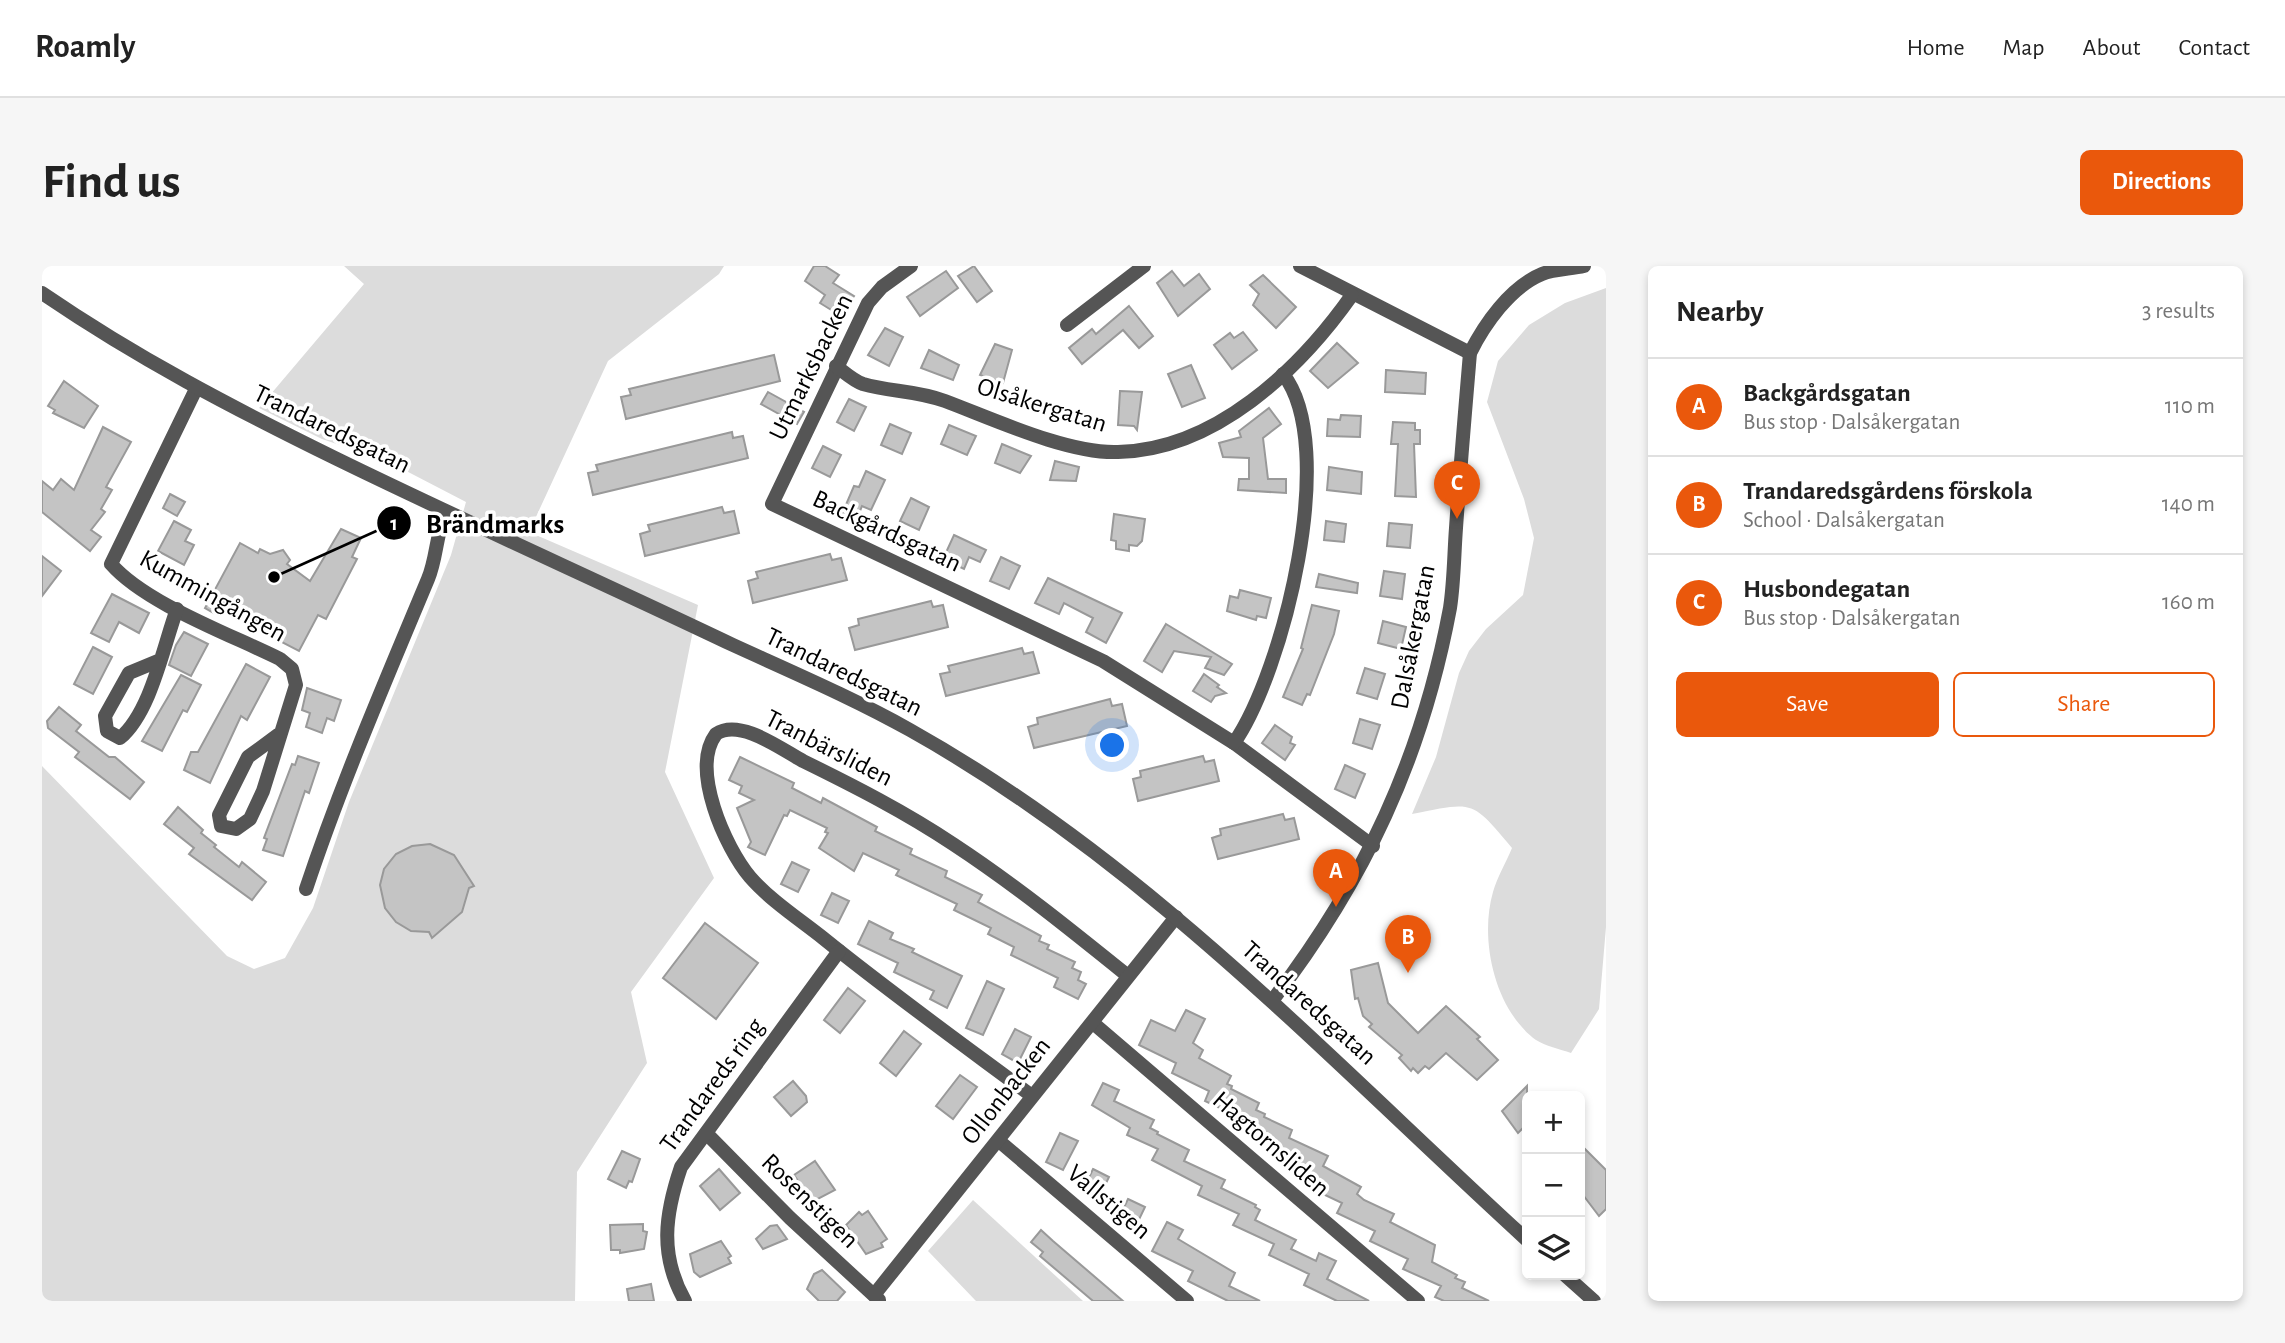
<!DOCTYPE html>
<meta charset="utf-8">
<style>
:root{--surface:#fff;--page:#f6f6f6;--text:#222;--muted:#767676;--line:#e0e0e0;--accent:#ea580c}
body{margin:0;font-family:"Alegreya Sans",sans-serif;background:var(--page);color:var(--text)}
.controls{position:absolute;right:21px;bottom:21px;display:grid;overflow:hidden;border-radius:10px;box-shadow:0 4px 10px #0003}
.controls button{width:63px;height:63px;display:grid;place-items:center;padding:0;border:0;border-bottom:2px solid var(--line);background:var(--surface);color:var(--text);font:35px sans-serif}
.you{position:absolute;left:1071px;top:480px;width:24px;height:24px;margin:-18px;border:5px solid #fff;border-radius:50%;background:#1a73e8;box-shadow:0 0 0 10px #1a73e833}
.badge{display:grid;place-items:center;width:46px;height:46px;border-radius:50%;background:var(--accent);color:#fff;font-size:23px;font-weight:700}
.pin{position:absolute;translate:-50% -58px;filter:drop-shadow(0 2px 4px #0008)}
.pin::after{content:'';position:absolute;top:37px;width:24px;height:21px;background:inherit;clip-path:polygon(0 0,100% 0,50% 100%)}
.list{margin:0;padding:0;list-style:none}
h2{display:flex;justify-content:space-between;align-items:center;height:91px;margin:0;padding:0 28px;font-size:30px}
h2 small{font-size:23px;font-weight:400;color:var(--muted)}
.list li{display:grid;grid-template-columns:46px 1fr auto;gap:21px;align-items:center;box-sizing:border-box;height:98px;padding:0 28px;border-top:2px solid var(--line)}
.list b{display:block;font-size:26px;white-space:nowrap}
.list p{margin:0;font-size:23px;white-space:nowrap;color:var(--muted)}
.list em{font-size:23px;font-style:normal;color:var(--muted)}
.actions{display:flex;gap:14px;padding:21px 28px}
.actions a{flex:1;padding:16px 0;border:2px solid var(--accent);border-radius:10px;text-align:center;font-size:24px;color:var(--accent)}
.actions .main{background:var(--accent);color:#fff}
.icon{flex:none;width:38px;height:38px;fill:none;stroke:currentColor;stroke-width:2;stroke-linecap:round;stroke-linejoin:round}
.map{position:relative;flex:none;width:1564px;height:1035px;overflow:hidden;border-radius:10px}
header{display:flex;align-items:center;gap:42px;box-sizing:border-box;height:98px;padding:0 35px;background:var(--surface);border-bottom:2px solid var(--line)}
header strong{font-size:33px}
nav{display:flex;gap:38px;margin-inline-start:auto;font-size:24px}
.intro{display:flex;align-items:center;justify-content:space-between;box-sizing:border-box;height:168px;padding:0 42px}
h1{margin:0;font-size:49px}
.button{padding:18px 32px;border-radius:10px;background:var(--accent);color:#fff;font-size:24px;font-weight:700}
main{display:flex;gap:42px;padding:0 42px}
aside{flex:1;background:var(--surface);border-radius:10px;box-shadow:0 4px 10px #0003}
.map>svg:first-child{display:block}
.green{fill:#dcdcdc}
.building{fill:#c4c4c4;stroke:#999;stroke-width:2}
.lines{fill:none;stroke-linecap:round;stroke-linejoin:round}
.minor{stroke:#555;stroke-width:14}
.tertiary{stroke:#555;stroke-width:14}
.labels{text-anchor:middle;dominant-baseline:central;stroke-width:7;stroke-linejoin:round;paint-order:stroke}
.street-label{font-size:26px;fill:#000;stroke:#fff}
.leader{fill:none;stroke:#000;stroke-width:2.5}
.callout-dot{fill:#000;stroke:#fff;stroke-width:2.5}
.mark-label{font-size:21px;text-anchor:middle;font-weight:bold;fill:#fff}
.callout-label{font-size:28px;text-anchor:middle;font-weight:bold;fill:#000;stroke:#fff;stroke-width:7;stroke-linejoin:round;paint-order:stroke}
</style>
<header>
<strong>Roamly</strong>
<nav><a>Home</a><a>Map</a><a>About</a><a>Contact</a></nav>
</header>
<div class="intro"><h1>Find us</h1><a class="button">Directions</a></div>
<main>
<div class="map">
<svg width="1564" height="1035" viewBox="0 0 1564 1035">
<rect width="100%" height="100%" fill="#fff"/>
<!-- green -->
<g class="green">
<polygon points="302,0 682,0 677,8 566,95 487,266 656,339 623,506 672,612 589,726 605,797 535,906 533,1035 0,1035 0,500 185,690 212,703 243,692 271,642 307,536 409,289 424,236 345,195 280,173 217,142 322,18"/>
<path d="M 1564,22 L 1564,661 L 1557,743 L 1529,787 C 1518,783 1503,780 1494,774 C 1453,744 1437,674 1451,626 C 1455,611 1464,597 1470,582 C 1429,533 1432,536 1370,548 L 1394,491 L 1417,407 L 1427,385 L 1444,363 L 1481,329 L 1492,272 L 1482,233 L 1445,136 L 1456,95 L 1487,59 L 1523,37 Z"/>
<polygon points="931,934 1041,1035 934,1035 886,985"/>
</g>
<!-- building -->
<g class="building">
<polygon points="772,0 783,0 797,9 791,17 812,30 799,50 778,37 783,29 763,15"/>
<polygon points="932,0 950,25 935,36 916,10"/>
<polygon points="904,5 916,22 878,50 865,31"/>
<polygon points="1130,5 1142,20 1157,8 1168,23 1136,50 1115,17"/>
<polygon points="1221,9 1254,41 1234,62 1211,39 1217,28 1208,19"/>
<polygon points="1087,40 1111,70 1097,82 1081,64 1040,98 1027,82 1050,63 1054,68"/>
<polygon points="843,62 861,71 847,100 826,89"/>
<polygon points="1201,66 1215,84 1190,103 1172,79 1188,67 1192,72"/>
<polygon points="1295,77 1316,97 1286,122 1268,105"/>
<polygon points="953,78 970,84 961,117 938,109"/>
<polygon points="887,84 917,99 911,114 879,102"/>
<polygon points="732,89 738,115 584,153 579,131 589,129 587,123"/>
<polygon points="1149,99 1163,132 1140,141 1126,108"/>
<polygon points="1344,104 1384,107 1383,128 1343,126"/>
<polygon points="22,115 56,140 42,162 11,147 13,144 6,140"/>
<polygon points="1078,125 1100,126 1095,164 1092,160 1076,159"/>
<polygon points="726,126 762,146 755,158 719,138"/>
<polygon points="807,133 824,141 812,165 795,156"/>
<polygon points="1227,142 1239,158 1221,172 1226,213 1244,213 1244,227 1196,224 1197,213 1207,213 1207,192 1181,191 1177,177 1199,171 1197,165"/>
<polygon points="1299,149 1319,150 1318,171 1285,170 1286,153 1298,154"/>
<polygon points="1351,156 1373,157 1373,164 1378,164 1378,178 1372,178 1374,231 1353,230 1356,178 1349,178"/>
<polygon points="848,158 869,167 860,188 839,179"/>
<polygon points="907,159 934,170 925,189 899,178"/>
<polygon points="61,161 89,176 64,221 70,224 59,243 63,246 49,264 59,271 48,285 0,246 0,215 11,224 19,213 32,224"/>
<polygon points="690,166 691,172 701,170 706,192 551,229 546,207 556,205 554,199"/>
<polygon points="960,178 989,190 978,207 953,197"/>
<polygon points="781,180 799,189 788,211 770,202"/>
<polygon points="1013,195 1037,201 1034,215 1008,214"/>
<polygon points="1287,201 1320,206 1319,228 1285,224"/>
<polygon points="824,205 843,214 829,244 820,240 814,255 800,248 812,220 817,221"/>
<polygon points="128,228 143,236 135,250 121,242"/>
<polygon points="869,232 887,241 877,264 858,255"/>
<polygon points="680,241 682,247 692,245 697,267 603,290 598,268 608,265 606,259"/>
<polygon points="1072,248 1103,253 1100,275 1095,280 1087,279 1087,285 1074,283 1074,275 1069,274"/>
<polygon points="132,255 149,264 143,275 152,279 142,299 116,285"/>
<polygon points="1284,255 1304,258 1302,276 1282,274"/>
<polygon points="1347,257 1370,259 1368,282 1345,280"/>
<polygon points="299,263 319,272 310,291 315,293 284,353 276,349 257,385 178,344 175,349 163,342 198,277 216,287 218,283 228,288 241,284 248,294 245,298 268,315"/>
<polygon points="912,269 944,284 938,296 927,291 922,303 901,293"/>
<polygon points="788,288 790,294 799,292 805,314 711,337 706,315 716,312 714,306"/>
<polygon points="0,290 19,305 0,330"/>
<polygon points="959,291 978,300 967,323 948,315"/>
<polygon points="1342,305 1363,308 1360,333 1338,330"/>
<polygon points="1277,308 1316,317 1315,327 1274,321"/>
<polygon points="1006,312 1080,347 1064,377 1044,366 1051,352 1022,337 1017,348 993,337"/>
<polygon points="1198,324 1229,332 1224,352 1215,350 1214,354 1185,345 1188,330 1196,332"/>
<polygon points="70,328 107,347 97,367 77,356 67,376 49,367"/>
<polygon points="889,335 891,341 901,339 906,361 813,384 807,362 817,359 816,353"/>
<polygon points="1270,339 1297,345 1292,368 1268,429 1265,428 1260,439 1241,431 1261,383 1259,382"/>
<polygon points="1341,355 1364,361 1359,383 1336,377"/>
<polygon points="1124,358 1190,398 1182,409 1163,402 1169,391 1132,385 1120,406 1102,395"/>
<polygon points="142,366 166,378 149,410 127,399 134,379"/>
<polygon points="51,381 70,391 51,428 32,418"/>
<polygon points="980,382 982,388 991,386 997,407 904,430 898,408 908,406 906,400"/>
<polygon points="204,398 228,411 205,454 199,450 168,517 142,504 149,486 156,486"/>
<polygon points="1323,402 1343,408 1335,433 1315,427"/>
<polygon points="1162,408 1177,419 1175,421 1184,427 1173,430 1169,436 1151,425"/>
<polygon points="139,409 159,419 145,446 141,444 120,485 100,475"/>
<polygon points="265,422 299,434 292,455 285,452 280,467 264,461 268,447 260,444"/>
<polygon points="1068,433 1070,440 1080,438 1085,460 992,482 986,461 996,458 995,452"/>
<polygon points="17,441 39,459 34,465 67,491 73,491 102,516 88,533 33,491 37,486 6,462 5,455"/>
<polygon points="1318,453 1338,459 1330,483 1311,477"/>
<polygon points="1233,459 1250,471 1248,477 1253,479 1243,494 1220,477"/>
<polygon points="256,490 277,497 267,527 263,525 241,590 221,584 225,573 222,572 250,498 253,499"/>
<polygon points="1161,490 1163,496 1172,494 1177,515 1096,535 1091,513 1099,511 1098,505"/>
<polygon points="698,491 752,517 750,522 779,537 781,532 835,561 833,565 870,583 868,588 905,605 903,611 940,629 936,636 999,670 997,675 1007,679 1005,683 1033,696 1030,702 1039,706 1036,714 1044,718 1036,733 1012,721 1016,712 969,689 972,681 946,668 949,662 912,644 915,638 854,609 857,604 821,587 812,605 777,582 786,567 783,566 785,562 748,544 745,550 742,549 723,589 706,581 709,576 695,542 712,534 697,527 700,520 687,514"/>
<polygon points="1303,499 1323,508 1313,532 1293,523"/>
<polygon points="136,541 161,564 159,567 174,579 172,581 197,601 200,596 224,616 210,634 147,588 152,582 122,558"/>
<polygon points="1241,548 1243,554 1252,552 1257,573 1176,593 1170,572 1179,569 1178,563"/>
<polygon points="388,578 412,589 432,620 427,622 420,646 390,672 387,666 369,665 354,656 343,642 338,619 342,603 354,588 370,580"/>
<polygon points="750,596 767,604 756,626 739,618"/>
<polygon points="790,627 807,635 796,657 779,649"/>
<polygon points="827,655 851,667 848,673 872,683 870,686 920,710 905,742 888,733 892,725 852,706 856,697 816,678"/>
<polygon points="663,657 716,697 674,753 621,712"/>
<polygon points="1336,697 1346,737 1376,767 1404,740 1438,771 1435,773 1456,794 1435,814 1404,787 1387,803 1383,800 1376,807 1371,802 1369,805 1357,792 1360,789 1327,761 1330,758 1321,750 1316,732 1313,733 1309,704"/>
<polygon points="945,715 962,723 941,769 924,762"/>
<polygon points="806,722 823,735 798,767 782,754"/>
<polygon points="1144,744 1163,753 1151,777 1161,784 1157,792 1189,810 1185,818 1190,820 1189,823 1217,837 1214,844 1223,848 1222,851 1250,864 1247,872 1286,890 1281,900 1319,921 1315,928 1322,934 1352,948 1348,956 1393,979 1390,996 1415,1009 1413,1012 1423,1016 1420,1022 1447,1035 1402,1035 1393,1031 1399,1020 1361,1003 1366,993 1328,975 1333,965 1295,947 1300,937 1262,919 1266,909 1229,891 1234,881 1196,863 1201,853 1163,835 1167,825 1130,807 1134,797 1097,779 1109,754 1133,765"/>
<polygon points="973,763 989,771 976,797 960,788"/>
<polygon points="862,765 879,778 854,810 838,797"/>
<polygon points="918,809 935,821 911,853 894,840"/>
<polygon points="751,815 764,830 765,836 749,850 732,831"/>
<polygon points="1061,817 1077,824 1072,835 1112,854 1108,862 1116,866 1115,868 1147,884 1142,895 1183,914 1179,922 1214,939 1213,941 1218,944 1213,954 1254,974 1249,983 1274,995 1277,987 1294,995 1285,1013 1327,1035 1295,1035 1262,1019 1267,1008 1227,989 1232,978 1191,959 1197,948 1156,929 1160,920 1110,894 1116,883 1085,869 1088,862 1050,839"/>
<polygon points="1485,820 1485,858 1476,867 1460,845"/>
<polygon points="1018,867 1036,875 1021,904 1004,896"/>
<polygon points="1538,878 1564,904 1564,943 1557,950 1538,925"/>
<polygon points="580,885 598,893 590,916 587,915 584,922 566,913"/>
<polygon points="773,895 793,924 770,936 752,909"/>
<polygon points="677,903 698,927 678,944 658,920"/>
<polygon points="1051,903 1067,911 1056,934 1040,926"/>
<polygon points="1086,933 1103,941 1092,964 1075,956"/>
<polygon points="826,945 845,973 839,977 841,981 824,988 804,959 817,946 820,949"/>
<polygon points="1125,956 1141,964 1136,973 1193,1007 1187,1020 1218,1035 1186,1035 1146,1015 1151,1005 1110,985"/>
<polygon points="601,958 601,965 605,966 602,983 578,987 578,984 569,984 568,959"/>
<polygon points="735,959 745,973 721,983 714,973 728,960"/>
<polygon points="999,964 1011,975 1081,1035 1051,1035 998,990 1001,986 989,976"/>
<polygon points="679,975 689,990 686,992 689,997 658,1011 652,1006 648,988"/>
<polygon points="780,1004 803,1026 795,1035 777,1035 765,1023 772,1008"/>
<polygon points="609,1018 612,1035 587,1035 585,1023"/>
</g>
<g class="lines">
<!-- minor -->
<g class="minor">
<polyline points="869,0 840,21 826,37 730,238 1061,395 1192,477 1331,580"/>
<polyline points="1258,0 1428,87"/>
<polyline points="1025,59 1102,0"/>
<path d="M 794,100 C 802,106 812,115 821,118 C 848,126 873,124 903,135 C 951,153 1026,188 1076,186 C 1173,184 1257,104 1310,29"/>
<path d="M 154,123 L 69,298 C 104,338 190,369 238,393 L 250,403 L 254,419 L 221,525 L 208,553 L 194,563 L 179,560 L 177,549 L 206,491 L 236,469"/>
<path d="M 116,395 L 87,407 L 63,450 L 65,465 L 78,472 C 109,446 121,381 135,343"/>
<path d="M 1192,477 C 1241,407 1298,180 1241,108"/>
<path d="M 264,623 C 299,518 343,416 386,313 C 395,292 394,267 404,246"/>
<path d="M 1230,735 C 1323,614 1380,492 1408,342 C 1412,316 1412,289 1414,262 C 1418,204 1423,146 1428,87 C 1442,59 1468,21 1500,8 C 1512,3 1529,3 1542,0"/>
<polyline points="1051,757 1376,1035"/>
<path d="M 990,830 C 920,778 849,727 781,672 C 757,653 728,634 708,611 C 683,581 648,503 674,468 C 698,452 739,483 761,495 C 812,520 863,546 911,578 C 972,618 1029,664 1086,710"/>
<polyline points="665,868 748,952 837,1034"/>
<polyline points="957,875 1145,1035"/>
<polyline points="832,1029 1134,651"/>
<path d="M 643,1035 C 617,989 623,948 639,901 L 797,685"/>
</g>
<!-- tertiary -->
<g class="tertiary">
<path d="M 0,27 C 95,92 191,142 295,193 C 426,257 559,316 691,379 C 750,406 811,432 868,464 C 1104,596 1288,794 1485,974"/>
<polyline points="1523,1009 1552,1035"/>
</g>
</g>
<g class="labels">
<!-- street labels -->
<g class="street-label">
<text transform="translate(769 101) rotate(-64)">Utmarksbacken</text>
<text transform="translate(1000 139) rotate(17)">Olsåkergatan</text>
<text transform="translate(290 163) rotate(26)">Trandaredsgatan</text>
<text transform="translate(845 265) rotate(25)">Backgårdsgatan</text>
<text transform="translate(171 330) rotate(29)">Kummingången</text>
<text transform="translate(1371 371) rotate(-79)">Dalsåkergatan</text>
<text transform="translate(802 406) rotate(26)">Trandaredsgatan</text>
<text transform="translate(787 482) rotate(27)">Tranbärsliden</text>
<text transform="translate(1267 737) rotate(42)">Trandaredsgatan</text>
<text transform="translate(670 819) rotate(-54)">Trandareds ring</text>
<text transform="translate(964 825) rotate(-52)">Ollonbacken</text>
<text transform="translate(1229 878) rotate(41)">Hagtornsliden</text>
<text transform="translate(768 935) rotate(44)">Rosenstigen</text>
<text transform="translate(1067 936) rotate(40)">Vallstigen</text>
</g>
</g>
<!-- callouts -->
<path class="leader" d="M232 311L352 257"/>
<g class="callout-dot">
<circle cx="232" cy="311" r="7"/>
<circle cx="352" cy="257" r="18"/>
</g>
<g class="mark-label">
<text x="352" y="264">1</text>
</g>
<g class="callout-label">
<text x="453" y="267">Brändmarks</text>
</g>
</svg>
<div class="controls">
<button>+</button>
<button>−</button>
<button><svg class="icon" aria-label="layers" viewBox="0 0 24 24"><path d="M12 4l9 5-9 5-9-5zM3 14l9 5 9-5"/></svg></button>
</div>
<div class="you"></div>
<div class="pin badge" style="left:1294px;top:641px">A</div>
<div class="pin badge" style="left:1366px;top:707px">B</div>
<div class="pin badge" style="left:1415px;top:253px">C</div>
</div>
<aside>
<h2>Nearby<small>3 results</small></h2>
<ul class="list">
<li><span class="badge">A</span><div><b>Backgårdsgatan</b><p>Bus stop · Dalsåkergatan</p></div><em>110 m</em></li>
<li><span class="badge">B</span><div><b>Trandaredsgårdens förskola</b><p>School · Dalsåkergatan</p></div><em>140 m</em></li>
<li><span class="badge">C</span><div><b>Husbondegatan</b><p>Bus stop · Dalsåkergatan</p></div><em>160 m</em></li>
</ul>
<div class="actions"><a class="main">Save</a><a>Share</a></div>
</aside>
</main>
